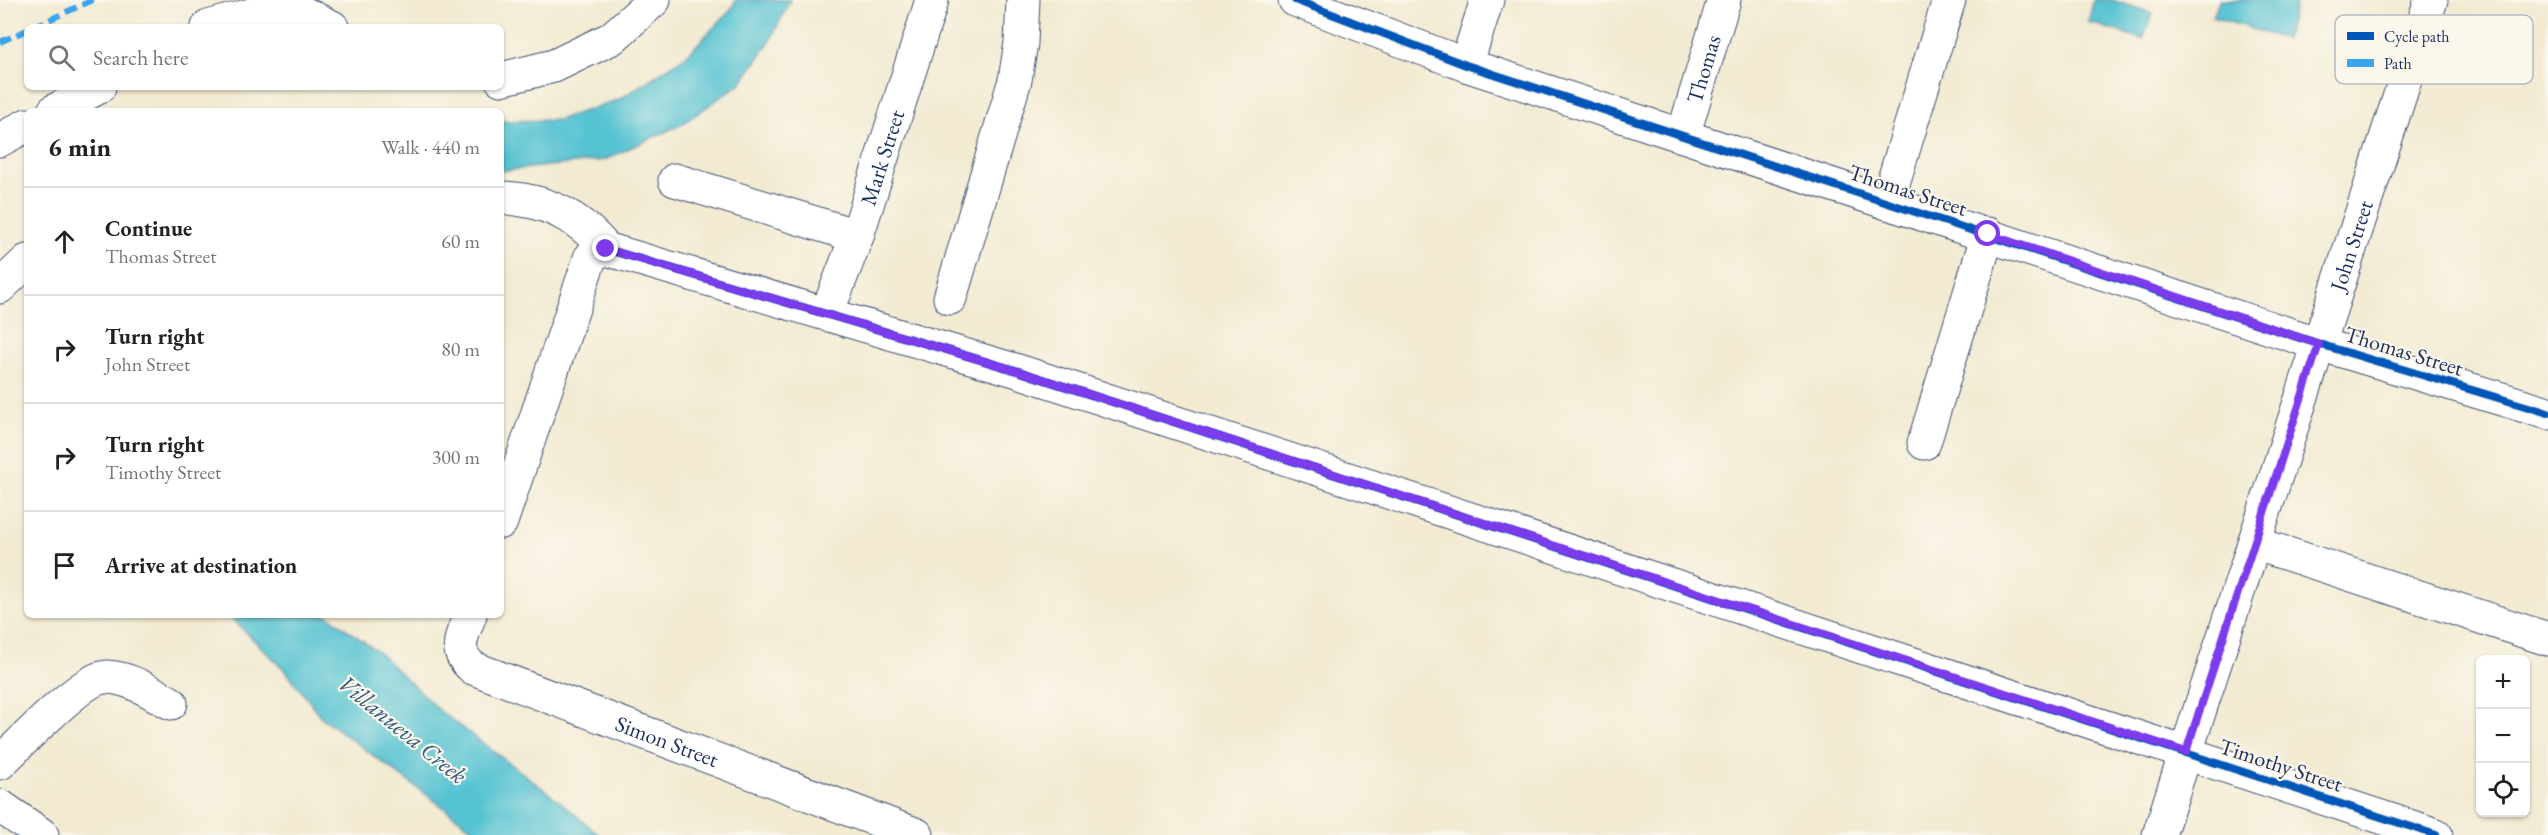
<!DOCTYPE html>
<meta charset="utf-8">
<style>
:root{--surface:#fff;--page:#f2f2f2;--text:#222;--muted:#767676;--line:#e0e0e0}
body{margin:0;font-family:"EB Garamond",serif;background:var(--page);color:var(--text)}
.controls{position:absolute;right:18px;bottom:18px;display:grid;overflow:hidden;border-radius:9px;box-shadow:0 2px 4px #0004}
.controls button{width:54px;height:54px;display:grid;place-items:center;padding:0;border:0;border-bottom:2px solid var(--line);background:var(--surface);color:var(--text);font:30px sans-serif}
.stop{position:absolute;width:18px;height:18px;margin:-14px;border:4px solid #7c3aed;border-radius:50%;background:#fff}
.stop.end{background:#7c3aed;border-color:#fff;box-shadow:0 2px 6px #0008}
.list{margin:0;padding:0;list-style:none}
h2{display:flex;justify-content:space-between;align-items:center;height:78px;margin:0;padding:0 24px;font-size:26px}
h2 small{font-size:20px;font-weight:400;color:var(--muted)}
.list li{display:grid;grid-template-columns:39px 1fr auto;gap:18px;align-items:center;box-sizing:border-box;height:108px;padding:0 24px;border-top:2px solid var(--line)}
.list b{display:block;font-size:22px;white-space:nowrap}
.list p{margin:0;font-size:20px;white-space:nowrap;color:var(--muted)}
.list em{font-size:20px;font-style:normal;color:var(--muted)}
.icon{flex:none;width:33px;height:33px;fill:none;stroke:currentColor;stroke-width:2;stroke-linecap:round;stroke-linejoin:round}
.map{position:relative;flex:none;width:2548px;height:835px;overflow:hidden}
.search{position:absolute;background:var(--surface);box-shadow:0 2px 4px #0004;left:24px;top:24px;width:480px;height:66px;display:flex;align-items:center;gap:15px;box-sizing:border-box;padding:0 21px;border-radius:9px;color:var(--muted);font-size:22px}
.panel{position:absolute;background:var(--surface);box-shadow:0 2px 4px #0004;left:24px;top:108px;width:480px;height:510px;border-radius:9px}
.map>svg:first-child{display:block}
.water{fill:#57c3d2;stroke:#397998;stroke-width:1.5}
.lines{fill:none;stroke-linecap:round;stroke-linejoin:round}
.minor-casing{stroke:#3b4b6f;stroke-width:35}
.minor{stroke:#fff;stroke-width:33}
.quiet{stroke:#3da3ed;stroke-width:6;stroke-dasharray:12 6;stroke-linecap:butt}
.cycleway-casing{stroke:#fbf7ec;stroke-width:11}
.cycleway{stroke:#0057b8;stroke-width:8}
.route{stroke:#7c3aed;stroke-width:8}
.labels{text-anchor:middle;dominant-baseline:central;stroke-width:4.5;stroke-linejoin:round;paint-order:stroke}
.street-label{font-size:22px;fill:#1b2f5e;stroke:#fbf7ec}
.water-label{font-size:24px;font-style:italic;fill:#2d5b81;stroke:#fbf7ec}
.key{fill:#fbf7ec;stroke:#b8bbc1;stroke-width:1.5}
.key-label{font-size:16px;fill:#1b2f5e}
</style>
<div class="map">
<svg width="2548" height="835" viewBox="0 0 2548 835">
<rect width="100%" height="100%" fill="#fbf7ec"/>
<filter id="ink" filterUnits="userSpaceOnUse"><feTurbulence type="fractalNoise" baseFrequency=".0167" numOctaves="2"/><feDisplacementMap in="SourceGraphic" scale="12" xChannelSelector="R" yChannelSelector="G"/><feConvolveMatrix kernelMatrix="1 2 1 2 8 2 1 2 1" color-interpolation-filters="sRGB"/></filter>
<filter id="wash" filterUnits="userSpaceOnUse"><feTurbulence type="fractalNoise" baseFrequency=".008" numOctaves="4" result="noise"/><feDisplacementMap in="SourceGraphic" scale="24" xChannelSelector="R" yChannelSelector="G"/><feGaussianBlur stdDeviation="1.35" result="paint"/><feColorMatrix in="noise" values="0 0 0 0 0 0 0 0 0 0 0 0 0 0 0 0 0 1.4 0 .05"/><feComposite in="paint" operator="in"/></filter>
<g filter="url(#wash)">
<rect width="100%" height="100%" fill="#f2ead1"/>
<!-- water -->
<g class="water">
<polygon points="736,0 790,0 770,41 741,83 682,124 604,160 501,171 501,121 558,120 620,99 686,56 730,11"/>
<polygon points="2094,0 2112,0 2152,13 2143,39 2088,22"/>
<polygon points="2219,0 2297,0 2285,39 2213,17"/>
<polygon points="228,615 327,615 377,651 440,711 562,803 599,835 481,835 321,717 287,672"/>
</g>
</g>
<g filter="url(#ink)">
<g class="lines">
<defs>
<g id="minor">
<polyline points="1295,0 1466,65 2319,344 2548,413"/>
<polyline points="208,27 265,11 299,11 332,27"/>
<polyline points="1466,65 1487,0"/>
<polyline points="501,79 554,66 612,38 654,0"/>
<polyline points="54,111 99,87"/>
<path id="s1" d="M 1683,136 L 1724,0"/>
<polyline points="0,140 27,125"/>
<polyline points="675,180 857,236"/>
<path d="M 501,198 C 543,199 579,216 606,249"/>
<polyline points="1887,203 1949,0"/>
<polyline points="606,249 1018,371 2436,835"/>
<polyline points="0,287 27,261"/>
<polyline points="950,298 1015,80 1021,43 1023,0"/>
<path id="s2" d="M 827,313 L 857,236 L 932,0"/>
<polyline points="1924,443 1988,234"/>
<polyline points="501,522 590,258 597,252 606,249"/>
<polyline points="2254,543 2548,639"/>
<path id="s3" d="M 470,615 C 462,637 452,650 473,668 L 917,835"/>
<path d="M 0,763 C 19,745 84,676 107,677 C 131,678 150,692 171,703"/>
<polyline points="0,806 42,835"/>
<path id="s4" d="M 2159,835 L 2431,0"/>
</g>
</defs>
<!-- minor casing -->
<use href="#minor" class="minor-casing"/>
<!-- minor -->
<use href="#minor" class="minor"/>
<!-- quiet -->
<g class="quiet">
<polyline points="33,27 93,0"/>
<polyline points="0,42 27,30"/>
</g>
<defs>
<g id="cycleway">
<polyline points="1295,0 1466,65 2319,344 2548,413"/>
<polyline points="606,249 1018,371 2436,835"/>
</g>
</defs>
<!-- cycleway casing -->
<use href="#cycleway" class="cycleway-casing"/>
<!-- cycleway -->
<use href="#cycleway" class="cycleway"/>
</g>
</g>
<g class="lines" filter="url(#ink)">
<!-- route -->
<polyline class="route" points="606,249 1018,371 2186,752 2319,344 1988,234"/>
</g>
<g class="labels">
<!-- street labels -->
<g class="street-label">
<text stroke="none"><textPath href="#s1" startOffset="70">Thomas</textPath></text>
<text stroke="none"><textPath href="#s2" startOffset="165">Mark Street</textPath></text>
<text transform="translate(1908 190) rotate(18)">Thomas Street</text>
<text stroke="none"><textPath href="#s4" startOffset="620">John Street</textPath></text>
<text transform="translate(2404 351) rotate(17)">Thomas Street</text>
<text stroke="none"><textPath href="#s3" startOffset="266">Simon Street</textPath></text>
<text transform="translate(2281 765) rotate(18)">Timothy Street</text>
</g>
<!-- water labels -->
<g class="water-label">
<text transform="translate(403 729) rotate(39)">Villanueva Creek</text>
</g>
</g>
<!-- legend -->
<rect x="2335" y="15" width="198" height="69" rx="9" class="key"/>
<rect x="2347" y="32" width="27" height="8" fill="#0057b8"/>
<rect x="2347" y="59" width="27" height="8" fill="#3da3ed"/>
<g class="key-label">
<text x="2384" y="42">Cycle path</text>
<text x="2384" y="69">Path</text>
</g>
</svg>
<div class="controls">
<button>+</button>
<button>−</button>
<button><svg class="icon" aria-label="locate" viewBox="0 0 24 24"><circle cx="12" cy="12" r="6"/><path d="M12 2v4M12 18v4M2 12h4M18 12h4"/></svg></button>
</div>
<div class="stop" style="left:1988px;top:234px"></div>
<div class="stop end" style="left:606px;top:249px"></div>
<div class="search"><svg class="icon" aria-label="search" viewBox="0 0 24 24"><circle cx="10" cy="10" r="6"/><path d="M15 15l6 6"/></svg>Search here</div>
<section class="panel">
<h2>6 min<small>Walk · 440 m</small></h2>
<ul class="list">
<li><svg class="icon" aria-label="ahead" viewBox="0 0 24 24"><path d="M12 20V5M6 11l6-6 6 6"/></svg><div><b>Continue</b><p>Thomas Street</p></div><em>60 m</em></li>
<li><svg class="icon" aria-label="right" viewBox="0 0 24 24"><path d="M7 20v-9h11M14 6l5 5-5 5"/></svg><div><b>Turn right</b><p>John Street</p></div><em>80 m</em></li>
<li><svg class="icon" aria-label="right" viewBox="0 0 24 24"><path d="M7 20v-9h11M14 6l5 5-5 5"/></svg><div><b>Turn right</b><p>Timothy Street</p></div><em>300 m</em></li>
<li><svg class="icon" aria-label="arrive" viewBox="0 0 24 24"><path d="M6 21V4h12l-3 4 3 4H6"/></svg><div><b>Arrive at destination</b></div></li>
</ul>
</section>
</div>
